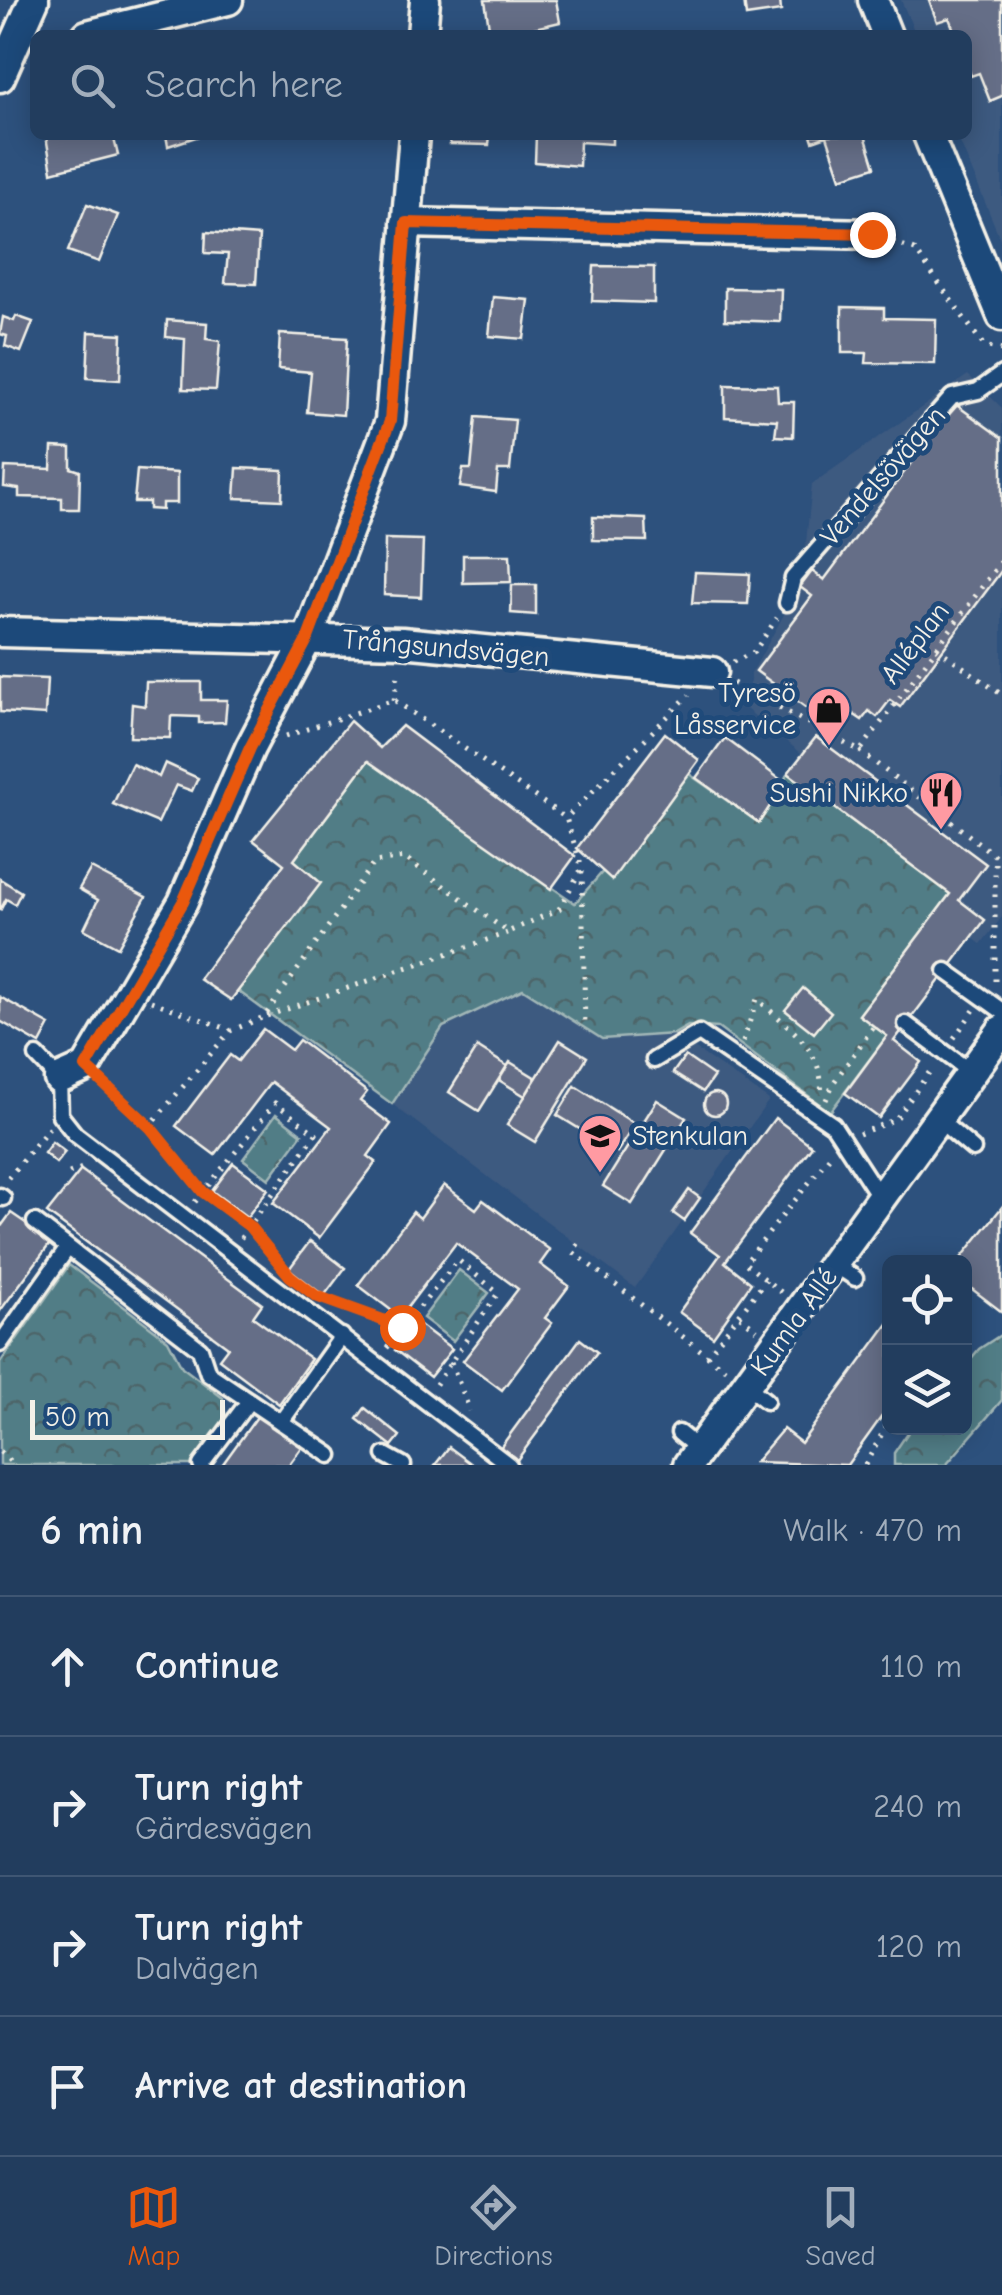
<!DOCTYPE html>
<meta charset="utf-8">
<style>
:root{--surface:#223d5e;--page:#2e4867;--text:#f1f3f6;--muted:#a2aebc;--line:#3f5673;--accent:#ea580c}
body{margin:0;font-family:"Comic Neue",sans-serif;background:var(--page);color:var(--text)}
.controls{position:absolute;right:30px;bottom:30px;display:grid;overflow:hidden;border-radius:15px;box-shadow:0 5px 25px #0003}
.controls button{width:90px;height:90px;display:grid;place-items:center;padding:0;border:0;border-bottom:2px solid var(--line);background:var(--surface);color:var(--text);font:50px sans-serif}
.scale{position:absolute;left:30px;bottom:25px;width:195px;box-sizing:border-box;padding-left:10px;border:5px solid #f4f1e8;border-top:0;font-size:28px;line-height:35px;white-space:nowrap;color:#f4f1e8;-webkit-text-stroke:8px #1f4a7a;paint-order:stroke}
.stop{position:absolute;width:30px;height:30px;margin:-22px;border:8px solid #ea580c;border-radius:50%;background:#fff}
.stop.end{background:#ea580c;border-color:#fff;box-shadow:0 2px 10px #0008}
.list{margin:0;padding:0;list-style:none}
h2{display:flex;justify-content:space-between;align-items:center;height:130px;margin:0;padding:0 40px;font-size:42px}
h2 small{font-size:32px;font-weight:400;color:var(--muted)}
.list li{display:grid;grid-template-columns:65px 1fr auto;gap:30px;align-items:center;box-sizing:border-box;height:140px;padding:0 40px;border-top:2px solid var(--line)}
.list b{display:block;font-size:38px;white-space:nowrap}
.list p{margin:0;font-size:32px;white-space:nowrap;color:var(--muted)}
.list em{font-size:32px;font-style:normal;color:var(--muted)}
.icon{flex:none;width:55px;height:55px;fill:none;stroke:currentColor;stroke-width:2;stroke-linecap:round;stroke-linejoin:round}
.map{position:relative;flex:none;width:1002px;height:1465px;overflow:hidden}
.search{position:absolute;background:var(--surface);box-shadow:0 5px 25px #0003;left:30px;right:30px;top:30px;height:110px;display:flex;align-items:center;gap:25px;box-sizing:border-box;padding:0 35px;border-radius:15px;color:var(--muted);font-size:38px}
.sheet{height:690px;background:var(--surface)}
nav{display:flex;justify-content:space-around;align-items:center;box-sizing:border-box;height:140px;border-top:2px solid var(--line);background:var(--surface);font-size:28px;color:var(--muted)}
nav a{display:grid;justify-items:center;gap:5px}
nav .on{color:var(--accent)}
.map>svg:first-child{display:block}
.built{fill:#3e5a80}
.forest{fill:url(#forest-crowns);stroke:#a2b7b7;stroke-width:2.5}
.building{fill:#656e87;stroke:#f4f1e8;stroke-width:2.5}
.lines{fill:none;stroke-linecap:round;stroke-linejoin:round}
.service-casing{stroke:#f4f1e8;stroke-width:21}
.minor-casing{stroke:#f4f1e8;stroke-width:35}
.path{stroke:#f4f1e8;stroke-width:5;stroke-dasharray:2.5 8;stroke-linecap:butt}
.service{stroke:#1f4a7a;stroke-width:14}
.minor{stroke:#1f4a7a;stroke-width:28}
.route{stroke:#ea580c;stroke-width:12}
.labels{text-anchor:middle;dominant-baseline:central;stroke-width:10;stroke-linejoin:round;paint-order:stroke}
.street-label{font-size:28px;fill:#f4f1e8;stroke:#1f4a7a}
.poi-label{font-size:28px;fill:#f4f1e8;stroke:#1f4a7a;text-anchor:end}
</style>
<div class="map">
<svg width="1002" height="1465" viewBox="0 0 1002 1465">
<defs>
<pattern id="forest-crowns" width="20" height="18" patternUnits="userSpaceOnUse" patternTransform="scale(2.5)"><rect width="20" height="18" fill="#517d86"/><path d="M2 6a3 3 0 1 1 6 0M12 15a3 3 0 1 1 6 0" fill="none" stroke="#4d6569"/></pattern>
</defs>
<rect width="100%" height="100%" fill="#2d517d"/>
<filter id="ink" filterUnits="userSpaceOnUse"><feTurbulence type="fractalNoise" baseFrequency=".01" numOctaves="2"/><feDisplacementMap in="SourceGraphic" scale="20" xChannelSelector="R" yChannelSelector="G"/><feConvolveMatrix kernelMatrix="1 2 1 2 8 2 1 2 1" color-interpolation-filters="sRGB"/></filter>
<g filter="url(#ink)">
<!-- built -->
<g class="built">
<polygon points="901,0 1002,0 1002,243 957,135 967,135 967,35 916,35"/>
<polygon points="968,375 1002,408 1002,917 981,944 953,924 949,871 746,709 751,674 802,582 812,484"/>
<polygon points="523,989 602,1039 674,1034 769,1100 635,1288 392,1104 443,1027"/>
</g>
<!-- forest -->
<g class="forest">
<polygon points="368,761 575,903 689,774 759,823 788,773 950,894 859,1015 887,1036 830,1112 718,1028 688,1026 674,1034 602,1039 523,989 443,1027 392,1104 238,991 294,860"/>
<polygon points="276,1114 302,1134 269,1179 243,1159"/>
<polygon points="69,1265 168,1340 182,1367 223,1398 226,1419 192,1465 0,1465 0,1363"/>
<polygon points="459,1270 489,1293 453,1341 423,1318"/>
<polygon points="1002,1334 1002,1400 946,1465 894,1465 894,1453 911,1428 964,1428 965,1366 979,1349"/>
</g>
<!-- building -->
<g class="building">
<polygon points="485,0 556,0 560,22 505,35 490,35"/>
<polygon points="744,0 780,0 781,11 746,16"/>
<polygon points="929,0 1002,0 1002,96 990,101 979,73 971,76 967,65 967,35 956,35 949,18 937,22"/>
<polygon points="113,135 118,155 52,172 46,136"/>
<polygon points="166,135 202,135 168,146"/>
<polygon points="451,135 490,135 489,145 450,144"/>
<polygon points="536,135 612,135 612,144 580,142 579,166 535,162"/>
<polygon points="811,135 865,135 875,167 841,178 827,136 813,141"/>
<polygon points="87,204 118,215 99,262 68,251"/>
<polygon points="206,232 259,236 256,284 225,283 228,254 205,253"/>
<polygon points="594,266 654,267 654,303 592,301"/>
<polygon points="725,288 781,289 780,322 725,320"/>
<polygon points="493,297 529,300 524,339 489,336"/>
<polygon points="842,307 884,308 884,318 936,319 935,364 866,363 867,353 842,353"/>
<polygon points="16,316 33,322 21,352 5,346 7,336 0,334 3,317 14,321"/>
<polygon points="167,320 207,323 206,339 220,341 216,390 183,389 185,339 166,337"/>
<polygon points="89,332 122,334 120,380 87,378"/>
<polygon points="280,334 347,338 343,415 307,412 311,372 278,369"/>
<polygon points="725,385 777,386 778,402 794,402 793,437 775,436 777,420 725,417"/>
<polygon points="955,404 1002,438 1002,570 900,707 890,700 877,717 869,711 862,720 853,714 847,723 838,717 831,726 756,671 812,596 800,587 812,571 824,580"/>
<polygon points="476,417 515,420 510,470 498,470 496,492 460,487 463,469 471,469"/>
<polygon points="52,447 71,448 71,468 80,471 79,509 62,509 62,498 19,497 19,489 4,487 5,467 51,469"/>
<polygon points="237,468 283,470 282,500 235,498"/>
<polygon points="137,470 177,473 177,503 162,503 162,510 149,509 149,502 134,502"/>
<polygon points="593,517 646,519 647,541 593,540"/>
<polygon points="385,539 423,540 421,597 384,595"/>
<polygon points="463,555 510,555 511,582 463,583"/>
<polygon points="695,572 750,574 748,604 692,603"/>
<polygon points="512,585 536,585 536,615 511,613"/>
<polygon points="0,677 47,679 45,715 0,712"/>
<polygon points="146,682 201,682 201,700 227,700 225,722 199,723 199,717 171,716 170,738 130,737 132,704 145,706"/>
<polygon points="350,721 380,748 402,726 575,856 551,889 368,761 294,860 321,883 231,1000 199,979 284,864 253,840"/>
<polygon points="665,733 699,760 612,880 577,848"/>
<polygon points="816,737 986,864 959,900 985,920 894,1041 921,1062 879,1118 845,1093 887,1036 859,1015 950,894 788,773"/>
<polygon points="725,738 785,783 759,823 696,778"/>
<polygon points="165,763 198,778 192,791 176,785 158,823 113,804 132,764 159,777"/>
<polygon points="91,868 146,897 118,947 84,929 98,900 79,889"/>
<polygon points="0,879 21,892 15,904 6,899 0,911"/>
<polygon points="803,988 831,1012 814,1033 785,1010"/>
<polygon points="0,997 50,1025 40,1044 0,1021"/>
<polygon points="263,1029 291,1050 299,1040 367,1092 360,1101 391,1124 368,1156 376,1162 319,1238 273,1203 331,1127 271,1082 215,1155 176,1126 230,1055 238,1061"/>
<polygon points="560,1040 587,1057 535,1142 507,1125"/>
<polygon points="477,1047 507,1066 479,1111 449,1092"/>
<polygon points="685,1056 714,1076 703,1092 673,1073"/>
<polygon points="510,1062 536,1078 525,1096 499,1080"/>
<polygon points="575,1086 635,1124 617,1152 557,1115"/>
<circle cx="715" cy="1104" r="11"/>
<polygon points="657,1100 686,1118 632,1204 603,1186"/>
<polygon points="775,1118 812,1146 725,1262 751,1283 713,1337 679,1312 720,1255 690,1233"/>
<polygon points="52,1142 65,1152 56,1163 44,1153"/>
<polygon points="233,1163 268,1189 247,1217 212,1191"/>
<polygon points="81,1170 262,1304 253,1317 311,1359 279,1404 219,1359 228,1347 47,1213"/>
<polygon points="444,1185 476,1209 483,1200 550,1250 540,1264 569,1286 545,1318 552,1323 502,1390 463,1361 518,1289 456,1243 400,1317 358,1285 413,1212 420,1218"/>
<polygon points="689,1190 700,1198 684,1221 673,1213"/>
<polygon points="1002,1207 1002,1312 964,1283 964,1262 958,1262"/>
<polygon points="11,1213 52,1241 0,1311 0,1228"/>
<polygon points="310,1241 345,1268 324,1296 289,1269"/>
<polygon points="890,1321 890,1405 847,1465 755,1462 783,1429 801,1443"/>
<polygon points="416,1322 452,1349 430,1377 395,1350"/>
<polygon points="580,1339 597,1352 517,1460 500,1448"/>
<polygon points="365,1408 400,1436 392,1446 357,1419"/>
<polygon points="259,1414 303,1446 289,1465 222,1465"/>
<polygon points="449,1447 473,1465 435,1465"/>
</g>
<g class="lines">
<defs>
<g id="service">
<polyline points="787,603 793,578 952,397 978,391 1002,374"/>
<polyline points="946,971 1002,1011"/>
<polyline points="906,1024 972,1073"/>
<polyline points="37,1056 59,1079 60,1115 75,1134 509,1465"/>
<polyline points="654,1060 699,1033 833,1125 881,1199"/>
<polyline points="939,1120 973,1149"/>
<polyline points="0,1196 3,1198"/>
<polyline points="35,1222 200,1349 208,1373 330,1455"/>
<polyline points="835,1265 855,1278"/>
<polyline points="0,1344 67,1249"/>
<polyline points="747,1386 766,1401"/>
<polyline points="281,1422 342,1336"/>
<polyline points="679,1433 700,1450"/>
<polyline points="385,1455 403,1465"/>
<polyline points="201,1465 249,1401"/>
</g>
<g id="minor">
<polyline points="873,0 887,35"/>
<polyline points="87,35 228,0"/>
<polyline points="422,35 425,0"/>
<polyline points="0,77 34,0"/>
<polyline points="928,135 1002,316"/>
<polyline points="406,223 872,234"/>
<polyline points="0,632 402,642 712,672"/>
<polyline points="59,1079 86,1067 183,902 250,748 308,638 390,421 414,135"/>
<polyline points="688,1465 1002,1030"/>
</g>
</defs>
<!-- service casing -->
<use href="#service" class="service-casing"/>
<!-- minor casing -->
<use href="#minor" class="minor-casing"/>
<!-- path -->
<g class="path">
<polyline points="893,242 915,250 984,346 1002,350"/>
<polyline points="937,648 1002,695"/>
<polyline points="733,662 754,652 777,618"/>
<polyline points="733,683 860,751 1002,560"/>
<polyline points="394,700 399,669"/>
<polyline points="286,736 394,700 566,818"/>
<polyline points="860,751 1002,861"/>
<polyline points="582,871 585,1028"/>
<polyline points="995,981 995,856"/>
<polyline points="151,1001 230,1030"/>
<polyline points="267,1016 507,933"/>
<polyline points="954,1038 974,1010"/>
<path d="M 743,1042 L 757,999 C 788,1027 826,1050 821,1097"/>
<polyline points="103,1083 149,1127 230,1031 264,1017 374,862 405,858 508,932 559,909 582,868 566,818 689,695"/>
<polyline points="826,1100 834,1082 874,1026"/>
<polyline points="149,1127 203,1192 249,1226 278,1261"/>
<polyline points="859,1134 896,1119 933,1067"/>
<polyline points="69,1173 85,1167"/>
<polyline points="8,1178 49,1128"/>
<polyline points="195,1202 275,1103 316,1134 240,1239"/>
<polyline points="578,1244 573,1252 725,1369"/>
<polyline points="781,1292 745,1263 831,1155"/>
<polyline points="329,1300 402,1327"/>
<polyline points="740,1316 757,1330"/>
<polyline points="387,1348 458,1260 498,1293 434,1387"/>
<polyline points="707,1356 766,1280"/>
<polyline points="451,1362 470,1411"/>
<polyline points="0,1452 14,1465"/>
<polyline points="865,1465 890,1419"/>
</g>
<!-- service -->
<use href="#service" class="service"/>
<!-- minor -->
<use href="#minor" class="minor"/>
</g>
</g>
<g class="lines" filter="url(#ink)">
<!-- route -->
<polyline class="route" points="402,1327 316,1296 290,1276 249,1226 203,1192 150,1127 86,1067 183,902 250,748 308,638 390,421 406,223 872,234"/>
</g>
<!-- icons -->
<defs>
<symbol id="shop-pin" viewBox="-11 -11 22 30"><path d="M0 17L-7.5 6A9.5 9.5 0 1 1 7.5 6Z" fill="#ff9aa2" stroke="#1f4a7a"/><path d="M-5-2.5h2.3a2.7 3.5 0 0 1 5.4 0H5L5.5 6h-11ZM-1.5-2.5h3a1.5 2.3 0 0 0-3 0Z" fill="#111"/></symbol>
<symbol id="restaurant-pin" viewBox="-11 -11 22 30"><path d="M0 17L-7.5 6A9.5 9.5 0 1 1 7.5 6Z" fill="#ff9aa2" stroke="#1f4a7a"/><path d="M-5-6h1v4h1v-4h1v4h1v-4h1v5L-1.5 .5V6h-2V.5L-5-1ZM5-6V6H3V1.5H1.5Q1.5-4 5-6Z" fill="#111"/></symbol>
<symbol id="school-pin" viewBox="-11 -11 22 30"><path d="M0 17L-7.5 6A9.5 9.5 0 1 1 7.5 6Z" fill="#ff9aa2" stroke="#1f4a7a"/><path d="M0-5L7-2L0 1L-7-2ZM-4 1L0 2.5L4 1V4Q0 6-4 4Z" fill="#111"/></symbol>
</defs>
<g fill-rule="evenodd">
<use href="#shop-pin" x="804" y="684" width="50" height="68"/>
<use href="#restaurant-pin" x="916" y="768" width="50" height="68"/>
<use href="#school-pin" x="575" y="1111" width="50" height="68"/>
</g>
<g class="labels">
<!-- street labels -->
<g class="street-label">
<text transform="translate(883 476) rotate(-49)">Vendelsövägen</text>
<text transform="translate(915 643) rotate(-53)">Alléplan</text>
<text transform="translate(446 648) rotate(5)">Trångsundsvägen</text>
<text transform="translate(794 1322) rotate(-54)">Kumla Allé</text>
</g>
<!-- poi labels -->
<g class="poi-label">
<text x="796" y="693">Tyresö<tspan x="796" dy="32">Låsservice</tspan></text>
<text x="908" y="793">Sushi Nikko</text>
<text x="632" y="1136" text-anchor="start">Stenkulan</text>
</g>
</g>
</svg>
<div class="controls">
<button><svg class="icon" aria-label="locate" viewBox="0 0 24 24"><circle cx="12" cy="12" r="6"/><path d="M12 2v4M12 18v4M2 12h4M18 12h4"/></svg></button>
<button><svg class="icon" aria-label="layers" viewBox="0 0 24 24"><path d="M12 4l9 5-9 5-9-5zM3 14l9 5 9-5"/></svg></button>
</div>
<div class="scale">50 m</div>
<div class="stop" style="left:402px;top:1327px"></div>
<div class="stop end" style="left:872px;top:234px"></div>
<div class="search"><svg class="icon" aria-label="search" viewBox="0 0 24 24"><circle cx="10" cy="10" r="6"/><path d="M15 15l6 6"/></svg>Search here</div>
</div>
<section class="sheet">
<h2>6 min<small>Walk · 470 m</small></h2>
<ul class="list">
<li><svg class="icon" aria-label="ahead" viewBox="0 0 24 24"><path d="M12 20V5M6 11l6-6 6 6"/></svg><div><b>Continue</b></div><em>110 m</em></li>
<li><svg class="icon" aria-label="right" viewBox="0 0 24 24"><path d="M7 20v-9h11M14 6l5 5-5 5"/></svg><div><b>Turn right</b><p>Gärdesvägen</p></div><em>240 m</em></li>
<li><svg class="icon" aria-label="right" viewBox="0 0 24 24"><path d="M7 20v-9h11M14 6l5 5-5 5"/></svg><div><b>Turn right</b><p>Dalvägen</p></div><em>120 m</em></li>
<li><svg class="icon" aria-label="arrive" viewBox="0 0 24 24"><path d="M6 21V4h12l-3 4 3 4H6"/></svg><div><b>Arrive at destination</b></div></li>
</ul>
</section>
<nav>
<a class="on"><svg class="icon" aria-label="map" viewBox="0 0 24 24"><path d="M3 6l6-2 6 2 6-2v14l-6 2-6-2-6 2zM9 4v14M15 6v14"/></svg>Map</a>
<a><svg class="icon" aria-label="directions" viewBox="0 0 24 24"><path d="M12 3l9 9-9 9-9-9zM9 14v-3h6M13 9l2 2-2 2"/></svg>Directions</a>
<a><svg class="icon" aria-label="saved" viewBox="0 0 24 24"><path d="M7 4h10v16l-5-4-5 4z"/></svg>Saved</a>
</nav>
